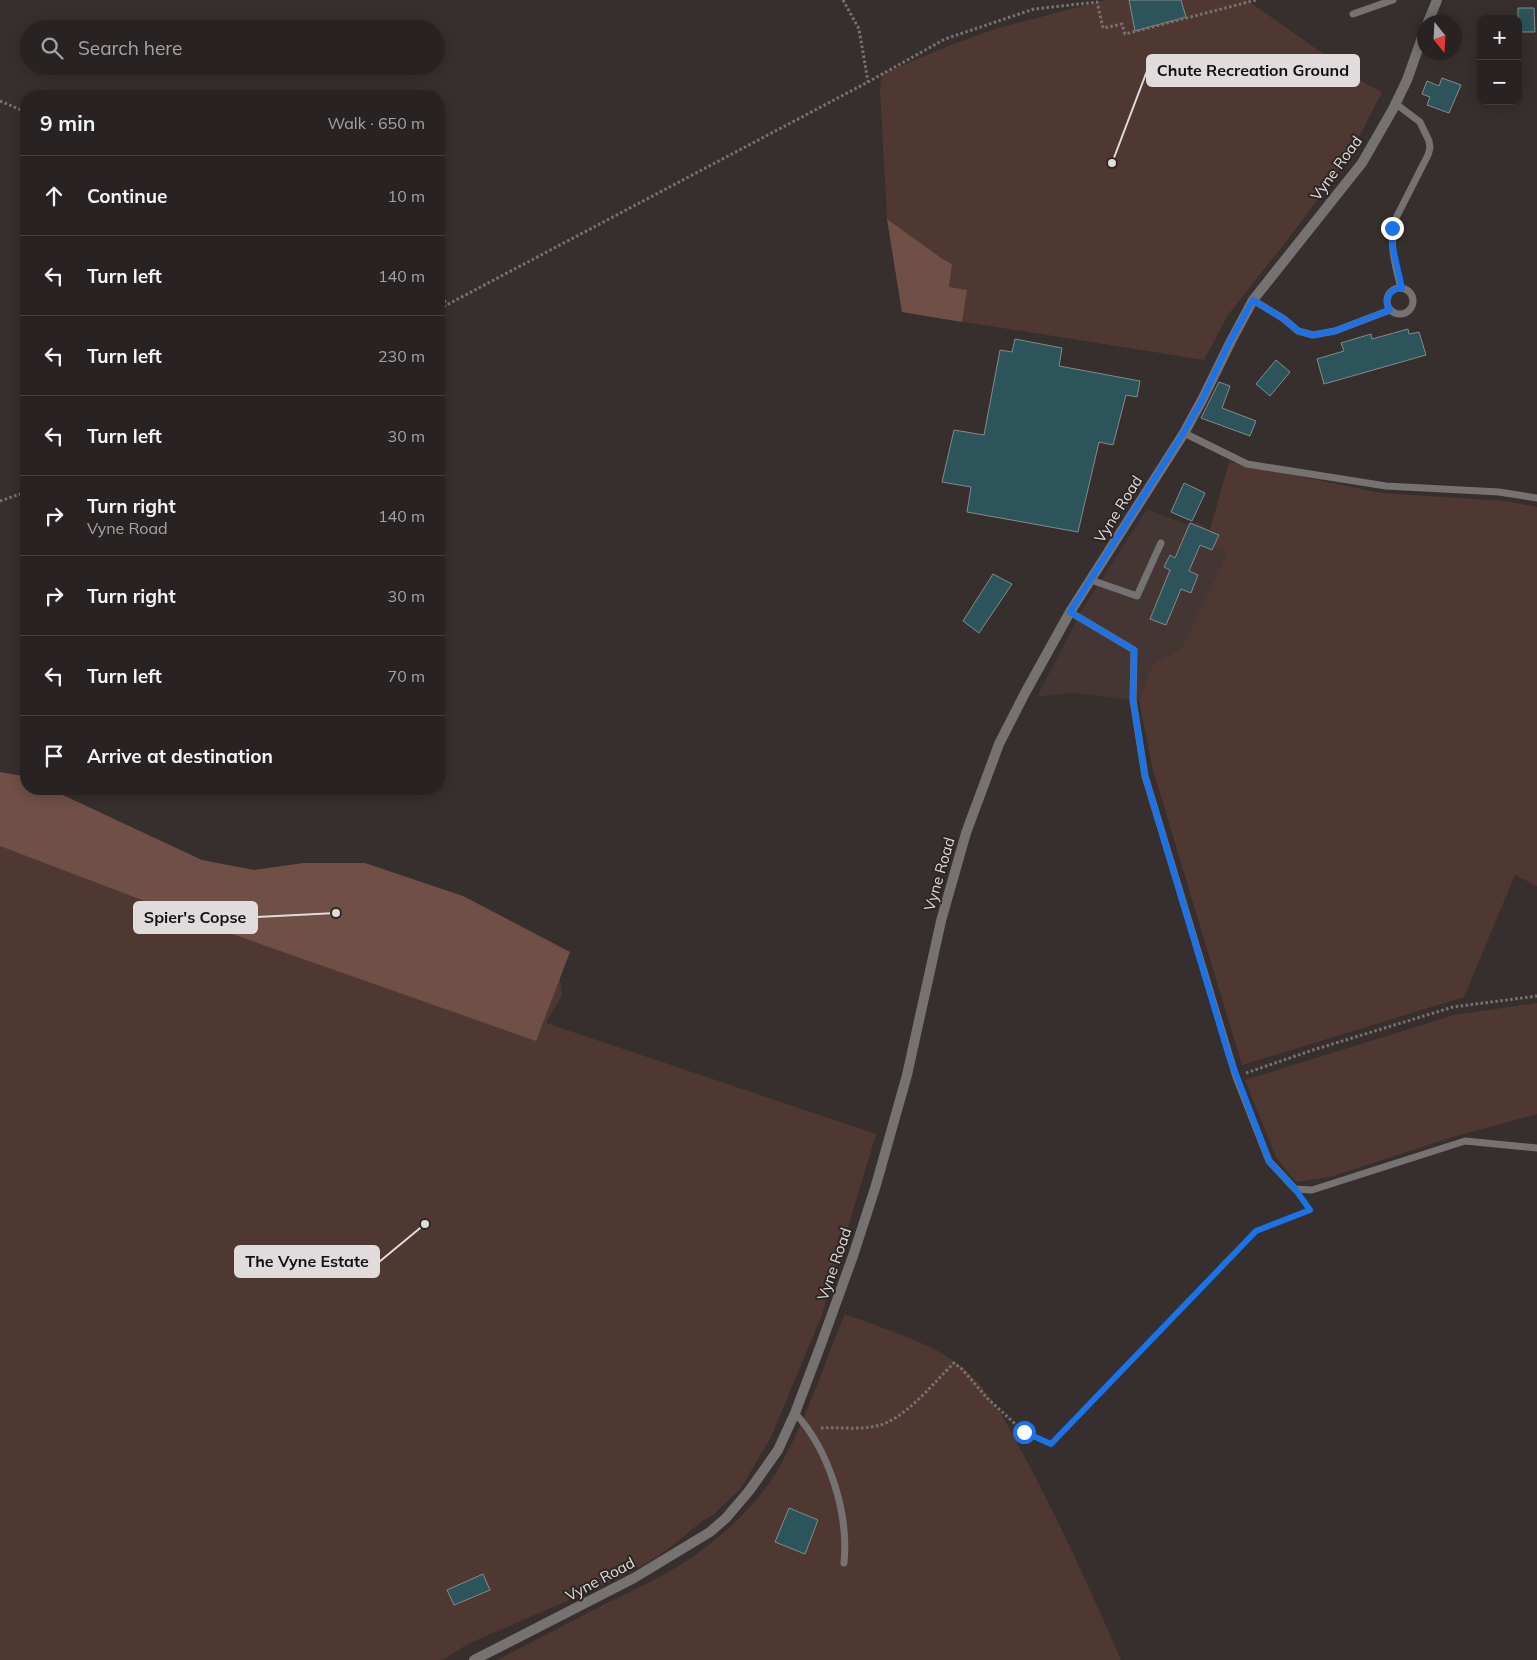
<!DOCTYPE html>
<meta charset="utf-8">
<style>
:root{--surface:#282322;--page:#342f2f;--text:#f1f3f6;--muted:#a5a4a5;--line:#444040}
body{margin:0;font-family:Mulish,sans-serif;background:var(--page);color:var(--text)}
.controls{position:absolute;right:15px;top:15px;display:grid;overflow:hidden;border-radius:10px;box-shadow:0 2px 12px #0003}
.controls button{width:45px;height:45px;display:grid;place-items:center;padding:0;border:0;border-bottom:1px solid var(--line);background:var(--surface);color:var(--text);font:25px sans-serif}
.compass{position:absolute;left:1417px;top:15px;width:45px;height:45px;border-radius:50%;background:var(--surface);box-shadow:0 2px 12px #0003;rotate:162deg}
.stop{position:absolute;width:15px;height:15px;margin:-11px;border:4px solid #1a73e8;border-radius:50%;background:#fff}
.stop.end{background:#1a73e8;border-color:#fff;box-shadow:0 1px 5px #0008}
.list{margin:0;padding:0;list-style:none}
h2{display:flex;justify-content:space-between;align-items:center;height:65px;margin:0;padding:0 20px;font-size:21px}
h2 small{font-size:16px;font-weight:400;color:var(--muted)}
.list li{display:grid;grid-template-columns:32px 1fr auto;gap:15px;align-items:center;box-sizing:border-box;height:80px;padding:0 20px;border-top:1px solid var(--line)}
.list b{display:block;font-size:19px;white-space:nowrap}
.list p{margin:0;font-size:16px;white-space:nowrap;color:var(--muted)}
.list em{font-size:16px;font-style:normal;color:var(--muted)}
.icon{flex:none;width:28px;height:28px;fill:none;stroke:currentColor;stroke-width:2;stroke-linecap:round;stroke-linejoin:round}
.map{position:relative;flex:none;width:1537px;height:1660px;overflow:hidden}
.search{position:absolute;background:var(--surface);box-shadow:0 2px 12px #0003;left:20px;top:20px;width:425px;height:55px;display:flex;align-items:center;gap:12px;box-sizing:border-box;padding:0 18px;border-radius:28px;color:var(--muted);font-size:19px}
.panel{position:absolute;background:var(--surface);box-shadow:0 2px 12px #0003;left:20px;top:90px;width:425px;height:705px;border-radius:20px}
.map>svg:first-child{display:block}
.built{fill:#443733}
.green{fill:#503832}
.forest{fill:#6f4f46}
.building{fill:#2c545a;stroke:#828b8d}
.lines{fill:none;stroke-linecap:round;stroke-linejoin:round}
.path{stroke:#787270;stroke-width:3;stroke-dasharray:2.5 2.5;stroke-linecap:butt}
.service{stroke:#767271;stroke-width:7}
.tertiary{stroke:#767271;stroke-width:10}
.route{stroke:#1a73e8;stroke-width:6}
.labels{text-anchor:middle;dominant-baseline:central;stroke-width:4;stroke-linejoin:round;paint-order:stroke}
.street-label{font-size:15px;fill:#e1dcdb;stroke:#2c2523}
.leader{fill:none;stroke:#e1dcdb;stroke-width:2}
.callout-dot{fill:#e1dcdb;stroke:#2c2523;stroke-width:2}
.callout{fill:#e1dcdb;stroke:#e1dcdb;stroke-width:2}
.callout-label{font-size:16px;text-anchor:middle;font-weight:bold;fill:#111}
</style>
<div class="map">
<svg width="1537" height="1660" viewBox="0 0 1537 1660">
<rect width="100%" height="100%" fill="#362f2d"/>
<!-- built -->
<polygon class="built" points="1147,509 1185,524 1198,522 1210,530 1207,544 1229,552 1181,649 1152,664 1139,701 1073,693 1037,697 1080,613"/>
<!-- green -->
<g class="green">
<polygon points="1105,0 1247,0 1366,84 1382,92 1359,137 1327,187 1292,234 1228,315 1204,360 902,312 887,219 880,90 882,74 951,45 995,29"/>
<polygon points="1229,462 1381,493 1505,501 1537,507 1537,886 1515,875 1464,997 1242,1065 1153,770 1139,701 1152,664 1181,649 1228,552 1206,544"/>
<polygon points="0,794 61,817 559,973 562,995 546,1023 876,1134 821,1317 771,1437 741,1488 713,1515 701,1522 671,1547 649,1562 599,1587 468,1644 442,1660 0,1660"/>
<polygon points="1537,1003 1537,1114 1453,1137 1330,1177 1296,1182 1276,1157 1245,1080 1454,1015"/>
<path d="M 845,1314 C 879,1327 935,1344 962,1367 C 994,1394 1011,1432 1030,1467 C 1063,1530 1093,1595 1121,1660 L 497,1660 C 533,1641 569,1623 605,1604 C 627,1593 649,1583 670,1571 C 708,1550 755,1509 777,1471 C 806,1422 823,1366 845,1314 Z"/>
</g>
<!-- forest -->
<g class="forest">
<polygon points="887,219 941,258 952,264 949,287 967,290 962,322 902,312"/>
<polygon points="0,772 23,776 26,777 26,789 50,789 202,860 254,870 303,863 365,863 463,896 570,952 536,1041 221,930 0,846"/>
</g>
<!-- building -->
<g class="building">
<polygon points="1129,0 1181,0 1186,17 1135,31"/>
<polygon points="1518,8 1534,8 1535,32 1518,32"/>
<polygon points="1442,78 1461,85 1449,113 1427,105 1430,97 1422,94 1427,81 1439,86"/>
<polygon points="1408,329 1409,334 1419,332 1426,355 1324,384 1317,359 1344,351 1341,343 1371,334 1372,339"/>
<polygon points="1015,339 1062,348 1059,366 1140,381 1137,397 1126,395 1113,445 1099,442 1078,532 967,512 971,487 942,482 954,430 984,435 1000,350 1012,352"/>
<polygon points="1276,360 1290,372 1270,396 1256,384"/>
<polygon points="1219,382 1230,386 1222,408 1256,421 1250,436 1201,418"/>
<polygon points="1184,483 1205,493 1192,521 1171,512"/>
<polygon points="1190,523 1219,535 1212,550 1200,545 1189,571 1198,575 1191,593 1181,589 1166,625 1150,619 1170,570 1164,567 1170,555 1175,558"/>
<polygon points="993,574 1012,584 979,633 963,621"/>
<polygon points="789,1508 818,1520 805,1554 775,1542"/>
<polygon points="483,1574 490,1590 454,1605 447,1590"/>
</g>
<g class="lines">
<!-- path -->
<g class="path">
<polyline points="843,0 859,29 868,82"/>
<polyline points="0,101 26,112"/>
<polyline points="439,292 447,305"/>
<polyline points="439,309 868,82 945,39 1034,9 1097,2 1103,28 1122,24 1125,34 1256,0"/>
<polyline points="0,501 26,492"/>
<polyline points="1246,1073 1313,1050 1453,1007 1537,996"/>
<path d="M 821,1428 C 839,1427 858,1430 876,1426 C 904,1421 934,1382 954,1363 L 962,1369 L 987,1398 L 1024,1432 L 1051,1443 L 1256,1231 L 1310,1210 L 1304,1202"/>
</g>
<!-- service -->
<g class="service">
<polyline points="1353,14 1393,0"/>
<path d="M 1396,104 L 1420,122 L 1429,141 L 1430,148 L 1428,155 L 1396,218 C 1388,241 1395,265 1401,288"/>
<circle cx="1400" cy="301" r="13"/>
<polyline points="1253,300 1284,319 1298,331 1313,335 1335,331 1390,310"/>
<polyline points="1184,433 1247,464 1386,486 1499,492 1537,498"/>
<polyline points="1091,580 1137,596 1161,543"/>
<polyline points="1070,612 1134,650 1133,700 1145,776 1236,1077 1269,1161 1295,1189 1312,1190 1465,1141 1537,1148"/>
<path d="M 795,1413 C 829,1450 849,1513 844,1563"/>
</g>
<!-- tertiary -->
<g class="tertiary">
<polyline points="1428,22 1437,0"/>
<polyline points="474,1660 634,1578 710,1532 726,1518 749,1491 778,1450 795,1413 820,1347 853,1256 876,1185 907,1075 941,921 966,833 999,744 1025,693 1070,612 1184,433 1202,400 1231,341 1253,300 1362,163 1393,109 1407,80 1424,32"/>
</g>
</g>
<g class="lines">
<!-- route -->
<path class="route" d="M 1024,1432 L 1051,1444 L 1256,1231 L 1310,1210 L 1295,1189 L 1269,1161 L 1228,1053 L 1145,776 L 1133,700 L 1134,650 L 1070,612 L 1184,432 L 1202,400 L 1230,341 L 1253,300 L 1284,319 L 1298,331 L 1313,335 L 1335,331 L 1390,310 C 1383,299 1389,289 1402,288 L 1392,244 L 1392,228"/>
</g>
<g class="labels">
<!-- street labels -->
<g class="street-label">
<text transform="translate(1336 168) rotate(-54)">Vyne Road</text>
<text transform="translate(1118 509) rotate(-58)">Vyne Road</text>
<text transform="translate(939 874) rotate(-74)">Vyne Road</text>
<text transform="translate(834 1264) rotate(-71)">Vyne Road</text>
<text transform="translate(600 1579) rotate(-28)">Vyne Road</text>
</g>
</g>
<!-- callouts -->
<path class="leader" d="M1112 163L1147 71M336 913L257 917M425 1224L379 1262"/>
<g class="callout-dot">
<circle cx="1112" cy="163" r="5"/>
<circle cx="336" cy="913" r="5"/>
<circle cx="425" cy="1224" r="5"/>
</g>
<g class="callout">
<rect x="1147" y="55" width="212" height="31" rx="5"/>
<rect x="134" y="902" width="123" height="31" rx="5"/>
<rect x="235" y="1246" width="144" height="31" rx="5"/>
</g>
<g class="callout-label">
<text x="1253" y="76">Chute Recreation Ground</text>
<text x="195" y="923">Spier's Copse</text>
<text x="307" y="1267">The Vyne Estate</text>
</g>
</svg>
<div class="controls">
<button>+</button>
<button>−</button>
</div>
<svg class="compass" viewBox="-18 -18 36 36"><path d="M0-13l5 13h-10z" fill="#e53935"/><path d="M0 13l5-13h-10z" fill="#a5a4a5"/></svg>
<div class="stop" style="left:1024px;top:1432px"></div>
<div class="stop end" style="left:1392px;top:228px"></div>
<div class="search"><svg class="icon" aria-label="search" viewBox="0 0 24 24"><circle cx="10" cy="10" r="6"/><path d="M15 15l6 6"/></svg>Search here</div>
<section class="panel">
<h2>9 min<small>Walk · 650 m</small></h2>
<ul class="list">
<li><svg class="icon" aria-label="ahead" viewBox="0 0 24 24"><path d="M12 20V5M6 11l6-6 6 6"/></svg><div><b>Continue</b></div><em>10 m</em></li>
<li><svg class="icon" aria-label="left" viewBox="0 0 24 24"><path d="M17 20v-9H6M10 6l-5 5 5 5"/></svg><div><b>Turn left</b></div><em>140 m</em></li>
<li><svg class="icon" aria-label="left" viewBox="0 0 24 24"><path d="M17 20v-9H6M10 6l-5 5 5 5"/></svg><div><b>Turn left</b></div><em>230 m</em></li>
<li><svg class="icon" aria-label="left" viewBox="0 0 24 24"><path d="M17 20v-9H6M10 6l-5 5 5 5"/></svg><div><b>Turn left</b></div><em>30 m</em></li>
<li><svg class="icon" aria-label="right" viewBox="0 0 24 24"><path d="M7 20v-9h11M14 6l5 5-5 5"/></svg><div><b>Turn right</b><p>Vyne Road</p></div><em>140 m</em></li>
<li><svg class="icon" aria-label="right" viewBox="0 0 24 24"><path d="M7 20v-9h11M14 6l5 5-5 5"/></svg><div><b>Turn right</b></div><em>30 m</em></li>
<li><svg class="icon" aria-label="left" viewBox="0 0 24 24"><path d="M17 20v-9H6M10 6l-5 5 5 5"/></svg><div><b>Turn left</b></div><em>70 m</em></li>
<li><svg class="icon" aria-label="arrive" viewBox="0 0 24 24"><path d="M6 21V4h12l-3 4 3 4H6"/></svg><div><b>Arrive at destination</b></div></li>
</ul>
</section>
</div>
